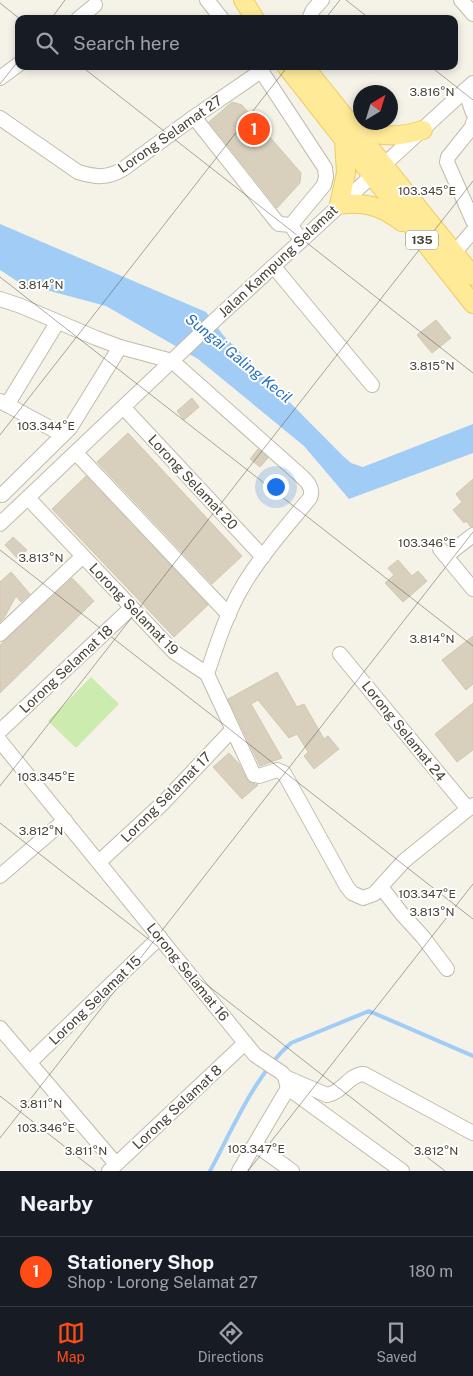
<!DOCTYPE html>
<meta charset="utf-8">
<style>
:root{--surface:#171b24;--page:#242831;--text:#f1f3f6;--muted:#9ea1a6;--line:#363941;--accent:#ff4b15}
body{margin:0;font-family:"Public Sans",sans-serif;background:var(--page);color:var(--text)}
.compass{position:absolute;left:353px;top:85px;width:45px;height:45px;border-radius:50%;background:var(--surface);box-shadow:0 2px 8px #0003;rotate:38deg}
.you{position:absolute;left:275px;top:486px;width:18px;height:18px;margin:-12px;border:4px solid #fff;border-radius:50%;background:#1a73e8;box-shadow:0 0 0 8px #1a73e833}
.badge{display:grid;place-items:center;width:32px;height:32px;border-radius:50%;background:var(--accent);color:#fff;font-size:16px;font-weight:700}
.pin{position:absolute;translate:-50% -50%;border:2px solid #fff;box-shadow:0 1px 5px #0006}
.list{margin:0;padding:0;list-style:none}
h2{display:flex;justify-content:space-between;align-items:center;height:65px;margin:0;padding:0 20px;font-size:21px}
h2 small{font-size:16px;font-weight:400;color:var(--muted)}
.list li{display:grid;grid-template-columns:32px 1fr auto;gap:15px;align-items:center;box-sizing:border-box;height:70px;padding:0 20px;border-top:1px solid var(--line)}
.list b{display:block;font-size:19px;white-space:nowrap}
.list p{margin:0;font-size:16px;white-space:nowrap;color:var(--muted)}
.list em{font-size:16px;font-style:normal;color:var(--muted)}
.icon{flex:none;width:28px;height:28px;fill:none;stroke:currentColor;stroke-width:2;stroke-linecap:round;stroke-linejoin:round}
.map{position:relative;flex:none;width:473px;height:1171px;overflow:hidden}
.search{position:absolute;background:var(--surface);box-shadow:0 2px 8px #0003;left:15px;right:15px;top:15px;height:55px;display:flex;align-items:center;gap:12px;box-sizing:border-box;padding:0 18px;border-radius:10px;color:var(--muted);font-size:19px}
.sheet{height:135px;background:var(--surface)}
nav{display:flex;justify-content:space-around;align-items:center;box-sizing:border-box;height:70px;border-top:1px solid var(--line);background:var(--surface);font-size:14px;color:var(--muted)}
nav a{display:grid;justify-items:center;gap:2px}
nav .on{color:var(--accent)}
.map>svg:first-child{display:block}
.green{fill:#cbecae}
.water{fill:#a1ccf6}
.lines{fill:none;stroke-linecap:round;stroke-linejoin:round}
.stream{stroke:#a1ccf6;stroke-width:4}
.building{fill:#d8cfbd;stroke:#d3c8af}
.minor-casing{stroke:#c2bbaa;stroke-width:16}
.major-casing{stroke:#eccd5f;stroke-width:20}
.minor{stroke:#fff;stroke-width:14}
.major{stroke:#ffea97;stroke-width:18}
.ticks{fill:none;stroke:#494336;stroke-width:1;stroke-opacity:0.45}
.labels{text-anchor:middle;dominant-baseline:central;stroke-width:4;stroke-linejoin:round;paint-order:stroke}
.shield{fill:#fff;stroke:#807b72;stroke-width:1}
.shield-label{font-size:12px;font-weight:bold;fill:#494336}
.street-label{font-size:14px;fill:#494336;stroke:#fff}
.water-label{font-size:15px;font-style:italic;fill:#2672be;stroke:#fff}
.ticks-label{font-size:12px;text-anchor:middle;fill:#494336;stroke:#fff;stroke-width:4;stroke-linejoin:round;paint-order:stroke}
</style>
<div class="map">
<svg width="473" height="1171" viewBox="0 0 473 1171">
<rect width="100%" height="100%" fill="#f5f2e8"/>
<!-- green -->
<polygon class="green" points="91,677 119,704 76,748 48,721"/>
<!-- water -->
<polygon class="water" points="0,224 206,312 223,335 343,456 351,463 363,467 473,424 473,453 349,499 304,446 198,359 106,306 20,283 0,270"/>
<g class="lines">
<!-- stream -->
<path class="stream" d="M 210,1171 C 232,1130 256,1073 291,1043 L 369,1011 L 473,1056"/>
</g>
<!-- building -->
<g class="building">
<polygon points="232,102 242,105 301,173 300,183 277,208 209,122"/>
<polygon points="436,320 451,338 432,353 417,335"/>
<polygon points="192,398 199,407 184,420 177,411"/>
<polygon points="128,433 242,556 212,584 97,462"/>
<polygon points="258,449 268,458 260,467 250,459"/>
<polygon points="86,476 208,605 174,637 52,509"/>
<polygon points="473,479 473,526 471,527 466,521 464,523 453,510 462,502 456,494"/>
<polygon points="13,537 27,550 18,559 5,545"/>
<polygon points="398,560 412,576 418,571 427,581 403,602 385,583 394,575 388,568"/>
<polygon points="11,572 30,594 21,602 16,596 4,618 0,622 0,582"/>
<polygon points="72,578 94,601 0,693 0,645"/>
<polygon points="473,636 473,684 466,690 442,660"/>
<polygon points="277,672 297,707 304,704 324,739 328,736 339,749 314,769 304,756 308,752 297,734 289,738 258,700 251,704 282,758 260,766 228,699"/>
<polygon points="473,703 473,750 457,762 435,734"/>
<polygon points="229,753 239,764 248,782 258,785 242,799 213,767"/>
</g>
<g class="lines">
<defs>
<g id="minor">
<polyline points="207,0 222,19"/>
<polyline points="461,0 473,14"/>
<polyline points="78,19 95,5"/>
<polyline points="309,19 313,10 322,0"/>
<polyline points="258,66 325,168 326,177 324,185 291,225"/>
<polyline points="0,78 19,64"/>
<polyline points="465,90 473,113"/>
<polyline points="194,117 276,221 279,224 291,225 296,233"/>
<path d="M 0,118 L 78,172 C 95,177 107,179 123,169 L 194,117 L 261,71"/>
<polyline points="473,123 472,127 448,157 447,162 473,221"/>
<polyline points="454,253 473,231"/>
<polyline points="274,267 372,385"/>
<path d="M 0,299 L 21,306 L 96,338 L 120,347 L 172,361 L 299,474 C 307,481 314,488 310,498 C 287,526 263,553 244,584 C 227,612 217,644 207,674"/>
<polyline points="0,401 63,435"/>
<polyline points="7,405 57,323"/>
<polyline points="124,408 263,557"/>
<polyline points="76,453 229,615"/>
<polyline points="2,495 70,428 120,347"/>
<polyline points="28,498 174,652 207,674 254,775 259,776 277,770 284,773 347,887 352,893 363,898 374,894 404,861 473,805"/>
<polyline points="0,524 216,319 473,83"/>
<polyline points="440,549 473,589"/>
<polyline points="446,556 473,535"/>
<polyline points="0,634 83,556"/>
<polyline points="340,654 468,809"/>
<polyline points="0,731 131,608"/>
<polyline points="0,741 255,1055 282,1073 285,1077 288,1088 402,1171"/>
<polyline points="99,862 163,803 232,730"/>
<polyline points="0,876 65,820"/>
<polyline points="381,887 402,914 423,937 447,969"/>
<polyline points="0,1028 116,1164"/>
<polyline points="30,1062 160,937"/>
<path d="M 285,1077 L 327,1095 C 342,1093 349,1074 364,1074 L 473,1133"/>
<polyline points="256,1145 292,1171"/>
<polyline points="109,1171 245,1043"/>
<polyline points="239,1171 288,1088"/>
</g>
<g id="major">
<polyline points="243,0 255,19"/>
<polyline points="286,66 473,304"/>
<polyline points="304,66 473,276"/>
<path d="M 354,128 C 380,137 396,138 423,130"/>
<path d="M 344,141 L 346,173 L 339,205 C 364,201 381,206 402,222"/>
</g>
</defs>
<!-- minor casing -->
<use href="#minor" class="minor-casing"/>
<!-- major casing -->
<use href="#major" class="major-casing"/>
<!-- minor -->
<use href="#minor" class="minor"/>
<!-- major -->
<use href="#major" class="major"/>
</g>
<!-- ticks -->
<path class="ticks" d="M 346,0 L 370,19M 0,3 L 20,19M 51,19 L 65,0M 325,19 L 340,0M 81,66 L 473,373M 430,66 L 473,100M 0,84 L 19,60M 0,277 L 473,646M 0,435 L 288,66M 0,550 L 473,919M 0,786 L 473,181M 0,823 L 445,1171M 0,1096 L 96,1171M 0,1138 L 473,532M 248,1171 L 473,884"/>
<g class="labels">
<!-- shield labels -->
<rect class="shield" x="406" y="230.5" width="32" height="19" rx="4"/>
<g class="shield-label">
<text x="422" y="240">135</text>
</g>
<!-- street labels -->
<g class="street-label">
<text transform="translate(170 134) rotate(-35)">Lorong Selamat 27</text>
<text transform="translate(278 261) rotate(-43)">Jalan Kampung Selamat</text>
<text transform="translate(193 482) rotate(47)">Lorong Selamat 20</text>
<text transform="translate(134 609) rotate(46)">Lorong Selamat 19</text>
<text transform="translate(66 669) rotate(-43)">Lorong Selamat 18</text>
<text transform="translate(404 731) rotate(51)">Lorong Selamat 24</text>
<text transform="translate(166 797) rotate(-45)">Lorong Selamat 17</text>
<text transform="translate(188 972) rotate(51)">Lorong Selamat 16</text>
<text transform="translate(95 1000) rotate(-44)">Lorong Selamat 15</text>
<text transform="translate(177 1107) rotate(-43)">Lorong Selamat 8</text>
</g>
<!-- water labels -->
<g class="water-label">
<text transform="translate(239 358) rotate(39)">Sungai Galing Kecil</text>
</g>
</g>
<g class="ticks-label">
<text x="432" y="96">3.816°N</text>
<text x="427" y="195">103.345°E</text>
<text x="41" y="289">3.814°N</text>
<text x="432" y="370">3.815°N</text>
<text x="46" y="430">103.344°E</text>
<text x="427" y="547">103.346°E</text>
<text x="41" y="562">3.813°N</text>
<text x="432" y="643">3.814°N</text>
<text x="46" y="781">103.345°E</text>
<text x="41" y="835">3.812°N</text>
<text x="427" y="898">103.347°E</text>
<text x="432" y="916">3.813°N</text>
<text x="41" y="1108">3.811°N</text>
<text x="46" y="1132">103.346°E</text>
<text x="256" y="1153">103.347°E</text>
<text x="86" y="1155">3.811°N</text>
<text x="436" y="1155">3.812°N</text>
</g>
</svg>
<svg class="compass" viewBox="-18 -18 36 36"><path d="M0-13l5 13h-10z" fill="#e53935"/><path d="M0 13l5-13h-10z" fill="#9ea1a6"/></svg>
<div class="you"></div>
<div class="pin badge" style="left:254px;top:129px">1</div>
<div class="search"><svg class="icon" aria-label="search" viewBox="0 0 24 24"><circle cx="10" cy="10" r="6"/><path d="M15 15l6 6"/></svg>Search here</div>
</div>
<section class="sheet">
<h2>Nearby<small></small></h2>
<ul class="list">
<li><span class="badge">1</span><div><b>Stationery Shop</b><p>Shop · Lorong Selamat 27</p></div><em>180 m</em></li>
</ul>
</section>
<nav>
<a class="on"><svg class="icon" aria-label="map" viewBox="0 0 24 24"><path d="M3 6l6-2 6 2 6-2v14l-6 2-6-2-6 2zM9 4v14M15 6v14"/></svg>Map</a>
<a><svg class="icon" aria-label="directions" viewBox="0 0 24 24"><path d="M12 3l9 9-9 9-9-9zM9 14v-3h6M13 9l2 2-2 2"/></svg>Directions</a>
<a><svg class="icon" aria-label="saved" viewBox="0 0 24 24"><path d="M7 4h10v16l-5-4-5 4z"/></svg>Saved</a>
</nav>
